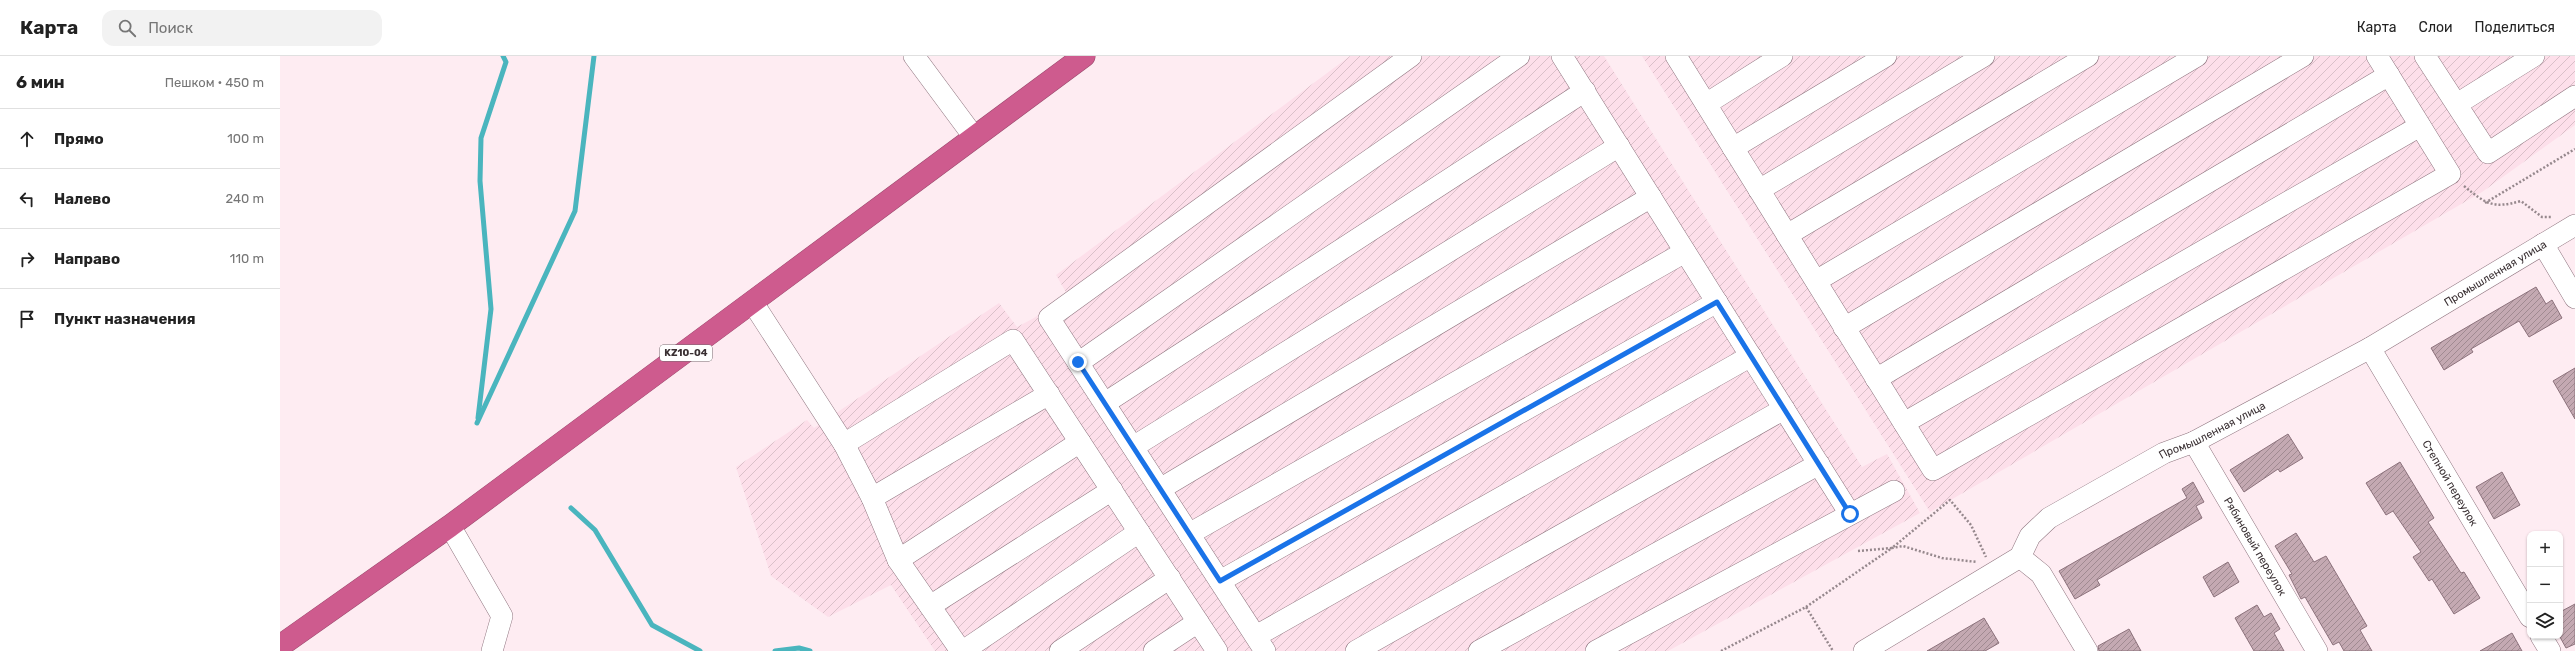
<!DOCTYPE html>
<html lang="ru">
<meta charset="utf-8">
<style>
:root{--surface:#fff;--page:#f2f2f2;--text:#222;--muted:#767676;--line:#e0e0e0}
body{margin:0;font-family:Rubik,sans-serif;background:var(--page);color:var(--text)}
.controls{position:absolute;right:12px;bottom:12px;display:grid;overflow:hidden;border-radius:8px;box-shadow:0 1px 3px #0004}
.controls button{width:36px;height:36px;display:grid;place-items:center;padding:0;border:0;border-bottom:1px solid var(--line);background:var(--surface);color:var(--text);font:20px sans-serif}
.stop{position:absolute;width:12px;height:12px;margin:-9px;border:3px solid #1a73e8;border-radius:50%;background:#fff}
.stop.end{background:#1a73e8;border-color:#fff;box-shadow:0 1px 4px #0008}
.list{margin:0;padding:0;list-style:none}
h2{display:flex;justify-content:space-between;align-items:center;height:52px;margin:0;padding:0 16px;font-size:17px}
h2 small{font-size:13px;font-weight:400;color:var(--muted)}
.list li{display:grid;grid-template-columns:26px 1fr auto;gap:12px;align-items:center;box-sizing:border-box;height:60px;padding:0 16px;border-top:1px solid var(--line)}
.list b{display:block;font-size:15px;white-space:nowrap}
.list em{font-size:13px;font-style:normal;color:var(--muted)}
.icon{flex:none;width:22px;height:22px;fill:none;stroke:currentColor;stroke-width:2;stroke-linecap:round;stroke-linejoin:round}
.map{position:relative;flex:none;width:2295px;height:595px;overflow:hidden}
header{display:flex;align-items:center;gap:24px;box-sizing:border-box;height:56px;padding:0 20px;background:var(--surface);border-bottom:1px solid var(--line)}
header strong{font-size:19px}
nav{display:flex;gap:22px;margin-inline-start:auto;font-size:14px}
.search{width:280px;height:36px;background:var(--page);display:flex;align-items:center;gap:10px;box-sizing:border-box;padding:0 14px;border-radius:12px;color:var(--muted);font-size:15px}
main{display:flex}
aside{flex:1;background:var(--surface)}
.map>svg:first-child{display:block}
.industrial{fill:url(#industrial-furrows)}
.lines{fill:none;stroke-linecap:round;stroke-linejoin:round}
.stream{stroke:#4ab5be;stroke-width:5}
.building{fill:url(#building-hatch);stroke:#8c727c}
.minor-casing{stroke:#907680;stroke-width:22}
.highway-casing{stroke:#9a4c6e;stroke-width:23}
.path{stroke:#96888d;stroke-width:2.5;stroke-dasharray:2 2;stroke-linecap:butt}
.minor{stroke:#fff;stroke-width:21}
.highway{stroke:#ce5b8e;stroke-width:22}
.route{stroke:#1a73e8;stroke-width:5}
.labels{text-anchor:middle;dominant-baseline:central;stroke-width:4;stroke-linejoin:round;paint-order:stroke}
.shield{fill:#fff;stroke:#746d70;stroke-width:1}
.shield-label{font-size:10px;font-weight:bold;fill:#392f32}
.street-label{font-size:11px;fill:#392f32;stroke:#fff}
</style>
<header>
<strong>Карта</strong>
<div class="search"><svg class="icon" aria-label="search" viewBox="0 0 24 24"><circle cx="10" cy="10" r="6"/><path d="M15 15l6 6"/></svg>Поиск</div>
<nav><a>Карта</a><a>Слои</a><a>Поделиться</a></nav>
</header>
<main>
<aside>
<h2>6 мин<small>Пешком · 450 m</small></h2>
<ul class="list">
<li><svg class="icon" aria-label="ahead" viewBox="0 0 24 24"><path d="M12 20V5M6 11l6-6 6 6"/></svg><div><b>Прямо</b></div><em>100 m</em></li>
<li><svg class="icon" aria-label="left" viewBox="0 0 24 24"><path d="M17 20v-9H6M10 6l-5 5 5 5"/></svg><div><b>Налево</b></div><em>240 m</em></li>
<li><svg class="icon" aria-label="right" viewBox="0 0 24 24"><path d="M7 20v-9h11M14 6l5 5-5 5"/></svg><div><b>Направо</b></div><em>110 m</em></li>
<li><svg class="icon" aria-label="arrive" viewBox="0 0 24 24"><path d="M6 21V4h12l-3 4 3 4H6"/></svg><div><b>Пункт назначения</b></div></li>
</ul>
</aside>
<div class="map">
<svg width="2295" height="595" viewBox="0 0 2295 595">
<defs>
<pattern id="industrial-furrows" width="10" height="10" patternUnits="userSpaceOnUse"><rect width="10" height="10" fill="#fddfea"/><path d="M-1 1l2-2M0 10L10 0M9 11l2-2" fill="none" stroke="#dac0c9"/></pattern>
<pattern id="building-hatch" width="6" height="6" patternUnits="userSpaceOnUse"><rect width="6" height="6" fill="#c4a9b2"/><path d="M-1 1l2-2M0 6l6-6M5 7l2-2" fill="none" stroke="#a08a91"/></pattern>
</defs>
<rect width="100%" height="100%" fill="#feecf2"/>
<!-- industrial -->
<g class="industrial">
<polygon points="1070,0 1324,0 1582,411 1607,398 1640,457 1388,595 655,595 611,529 548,561 491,520 456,411 527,364 534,372 719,247 737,271 754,262 787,238 776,219"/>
<polygon points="1362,0 2295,0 2295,69 2202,136 1650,456"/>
</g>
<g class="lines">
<!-- stream -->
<g class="stream">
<polyline points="198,362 211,253 200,125 201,82 226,6 223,0"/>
<polyline points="197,367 295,155 314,0"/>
<polyline points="291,452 315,474 372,569 420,595"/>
<polyline points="495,595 519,592 530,595"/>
</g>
</g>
<!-- building -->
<g class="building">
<polygon points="2256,231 2266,248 2272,244 2282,262 2249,281 2239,265 2191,293 2193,296 2164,314 2151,292"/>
<polygon points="2295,312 2295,363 2273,325"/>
<polygon points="2008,378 2023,402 2000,416 1998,413 1964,436 1950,414"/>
<polygon points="2120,406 2154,462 2148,466 2181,517 2184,516 2200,542 2174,558 2152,523 2149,525 2133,501 2141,496 2113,455 2106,459 2086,427"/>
<polygon points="2222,416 2240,449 2214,463 2196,431"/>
<polygon points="1913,426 1924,446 1916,450 1922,462 1817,524 1820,529 1795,543 1779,515 1907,442 1902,433"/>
<polygon points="2016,477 2034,506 2046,500 2087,570 2080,574 2092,595 2064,595 2059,586 2053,589 2025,541 2021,543 2009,519 2012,518 1995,490"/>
<polygon points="1948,506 1959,526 1934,541 1923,521"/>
<polygon points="2295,548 2295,588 2286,592 2280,581 2280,556"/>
<polygon points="1977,549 1984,561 1991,557 2000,573 1994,577 2004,595 1974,595 1955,562"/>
<polygon points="1704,562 1719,587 1705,595 1647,595"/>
<polygon points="1849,573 1861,595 1819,595 1818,590"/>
<polygon points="2232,577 2242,595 2200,595"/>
</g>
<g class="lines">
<defs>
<g id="minor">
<polyline points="634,0 694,81"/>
<polyline points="1282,0 1570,458"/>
<polyline points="1396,0 1653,414 2170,118 2097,0"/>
<polyline points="2145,0 2208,97 2295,40"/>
<polyline points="1426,48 1502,0"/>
<polyline points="2177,48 2254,0"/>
<polyline points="1453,92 1606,0"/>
<polyline points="1479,134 1704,0"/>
<polyline points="1507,179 1808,0"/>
<polyline points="2263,188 2295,242"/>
<polyline points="1536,225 1917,0"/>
<polyline points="473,247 564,388 592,442 618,504 681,595"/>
<polyline points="1564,272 2023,0"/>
<path id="s1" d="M 2090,292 L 2250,561"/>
<polyline points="798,307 1239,0"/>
<polyline points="1596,323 2109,19"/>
<polyline points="825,347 1305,35"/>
<polyline points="1624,367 2140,70"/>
<path id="s2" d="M 1914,386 L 2037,595"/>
<polyline points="564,388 733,284 937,595"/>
<polyline points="853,391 1339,90"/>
<polyline points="880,433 1371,141"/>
<polyline points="592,442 769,338"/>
<polyline points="170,470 222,560 212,595"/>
<polyline points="909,478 1405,196"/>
<polyline points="1740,501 1761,518 1807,595"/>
<polyline points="618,504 800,386"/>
<polyline points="940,525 1437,246"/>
<polyline points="650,550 832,434"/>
<polyline points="976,580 1471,300"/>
<polyline points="2261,580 2270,595"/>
<polyline points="683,595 859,476"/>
<polyline points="780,595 890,522"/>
<polyline points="874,595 918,566"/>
<polyline points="985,595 769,262 1131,0"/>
<polyline points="1076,595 1504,353"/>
<polyline points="1199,595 1539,408"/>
<polyline points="1316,595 1614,435"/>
<path id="s3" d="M 1584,595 L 1740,501 L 1750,480 L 1769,462 L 1884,397 L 1914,386 L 2090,292 L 2295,169"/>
</g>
<polyline id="highway" points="0,590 170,470 804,0"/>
</defs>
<!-- minor casing -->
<use href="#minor" class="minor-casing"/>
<!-- highway casing -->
<use href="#highway" class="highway-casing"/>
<!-- path -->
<g class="path">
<path d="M 2184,130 C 2206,148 2213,153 2241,145 L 2262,161 L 2271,161"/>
<polyline points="2205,147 2295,93"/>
<polyline points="1578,495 1612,492 1670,444 1691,469 1706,501"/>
<polyline points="1526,551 1612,492 1623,490 1662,502 1697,506"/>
<polyline points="1441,595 1526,551 1553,595"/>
</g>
<!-- minor -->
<use href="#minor" class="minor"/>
<!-- highway -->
<use href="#highway" class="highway"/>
</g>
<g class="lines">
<!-- route -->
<polyline class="route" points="798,306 940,525 1437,246 1570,458"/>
</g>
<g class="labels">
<!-- shield labels -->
<rect class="shield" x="380" y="289" width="52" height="16" rx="3"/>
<g class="shield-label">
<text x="406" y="297">KZ10-04</text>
</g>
<!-- street labels -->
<g class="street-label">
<text stroke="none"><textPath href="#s3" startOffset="741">Промышленная улица</textPath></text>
<text stroke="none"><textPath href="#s3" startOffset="417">Промышленная улица</textPath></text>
<text stroke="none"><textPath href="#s1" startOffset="157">Степной переулок</textPath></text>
<text stroke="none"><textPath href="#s2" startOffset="121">Рябиновый переулок</textPath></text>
</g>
</g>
</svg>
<div class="controls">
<button>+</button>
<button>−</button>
<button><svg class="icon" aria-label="layers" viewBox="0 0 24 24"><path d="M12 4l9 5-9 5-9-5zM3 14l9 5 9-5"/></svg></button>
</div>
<div class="stop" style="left:1570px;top:458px"></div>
<div class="stop end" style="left:798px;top:306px"></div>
</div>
</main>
